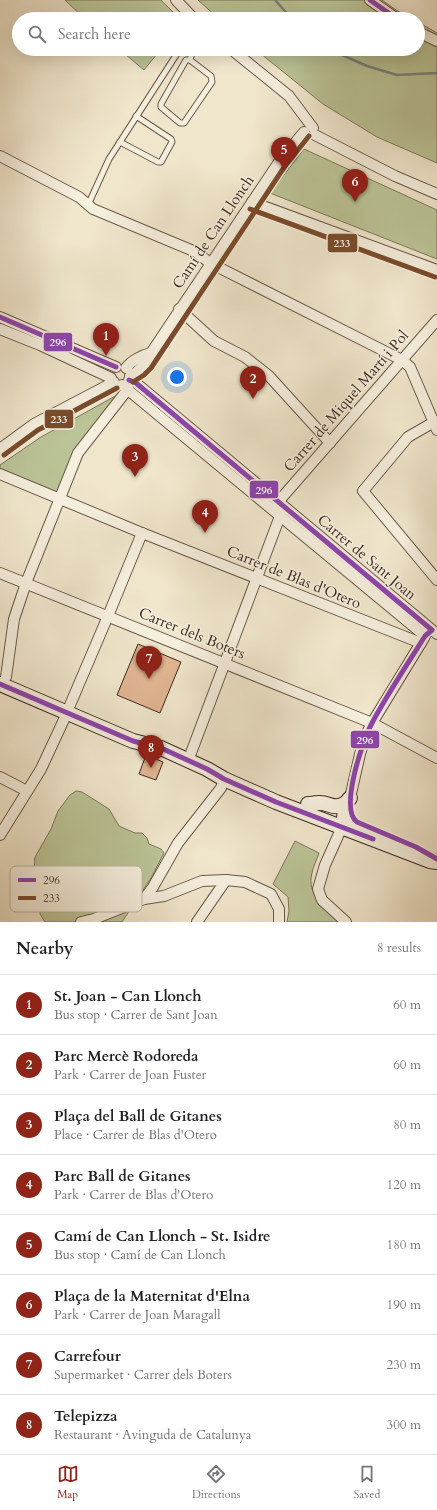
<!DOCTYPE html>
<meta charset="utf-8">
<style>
:root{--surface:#fff;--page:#f6f6f6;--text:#202124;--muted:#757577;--line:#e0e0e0;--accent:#8f2418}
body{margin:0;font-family:Cardo,serif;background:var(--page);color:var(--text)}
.you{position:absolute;left:177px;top:377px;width:14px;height:14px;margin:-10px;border:3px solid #fff;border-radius:50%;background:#1a73e8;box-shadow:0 0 0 6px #1a73e833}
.badge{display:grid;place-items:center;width:26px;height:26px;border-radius:50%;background:var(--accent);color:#fff;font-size:13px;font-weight:700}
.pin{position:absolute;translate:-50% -33px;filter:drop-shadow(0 1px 2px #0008)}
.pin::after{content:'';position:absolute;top:21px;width:14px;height:12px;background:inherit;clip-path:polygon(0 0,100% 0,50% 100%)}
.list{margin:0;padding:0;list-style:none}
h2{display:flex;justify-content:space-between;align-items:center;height:52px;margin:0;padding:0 16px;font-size:17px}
h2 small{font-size:13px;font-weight:400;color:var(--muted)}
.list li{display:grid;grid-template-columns:26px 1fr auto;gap:12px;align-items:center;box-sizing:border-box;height:60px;padding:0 16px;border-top:1px solid var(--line)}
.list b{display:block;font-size:15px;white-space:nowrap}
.list p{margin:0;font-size:13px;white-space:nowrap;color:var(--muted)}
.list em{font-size:13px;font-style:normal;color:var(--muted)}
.icon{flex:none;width:22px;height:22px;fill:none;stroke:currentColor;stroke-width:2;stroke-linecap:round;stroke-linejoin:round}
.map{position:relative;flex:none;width:437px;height:922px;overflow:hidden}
.search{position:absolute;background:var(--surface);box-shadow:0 4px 16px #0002;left:12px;right:12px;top:12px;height:44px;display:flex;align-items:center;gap:10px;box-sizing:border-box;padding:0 14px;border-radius:22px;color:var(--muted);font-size:15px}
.sheet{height:532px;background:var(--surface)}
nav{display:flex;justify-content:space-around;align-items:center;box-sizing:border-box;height:56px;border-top:1px solid var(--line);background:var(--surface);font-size:11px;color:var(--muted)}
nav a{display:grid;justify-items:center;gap:2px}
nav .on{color:var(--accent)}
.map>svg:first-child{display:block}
.green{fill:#bbc497;stroke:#7d775c}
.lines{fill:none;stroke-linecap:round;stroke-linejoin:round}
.stream{stroke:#77837f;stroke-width:2.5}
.building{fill:#e0b591;stroke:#3f2a20}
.lane-casing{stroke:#6b594b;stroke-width:7}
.street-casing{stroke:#6b594b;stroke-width:12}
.secondary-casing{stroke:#3f2a20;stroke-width:16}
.lane{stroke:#f5efde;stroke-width:5}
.street{stroke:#f5efde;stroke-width:10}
.secondary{stroke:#f5efde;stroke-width:14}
.bus-1-casing{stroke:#f5efde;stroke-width:8}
.bus-2-casing{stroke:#f5efde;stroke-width:8}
.bus-1{stroke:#8e44ad;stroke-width:5}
.bus-2{stroke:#7a4b2a;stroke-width:5}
.labels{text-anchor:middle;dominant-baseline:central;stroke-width:3;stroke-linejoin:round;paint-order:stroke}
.street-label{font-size:15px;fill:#3f2a20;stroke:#f5efde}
.key{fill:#f5efde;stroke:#beb4a5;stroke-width:1}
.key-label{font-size:11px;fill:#3f2a20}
.line-badge{stroke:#f5efde;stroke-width:1.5}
.badge-label{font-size:11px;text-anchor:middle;font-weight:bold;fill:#fff}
</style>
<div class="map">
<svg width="437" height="922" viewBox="0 0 437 922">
<rect width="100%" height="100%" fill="#f0e6cc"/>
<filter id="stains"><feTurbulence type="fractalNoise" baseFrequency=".005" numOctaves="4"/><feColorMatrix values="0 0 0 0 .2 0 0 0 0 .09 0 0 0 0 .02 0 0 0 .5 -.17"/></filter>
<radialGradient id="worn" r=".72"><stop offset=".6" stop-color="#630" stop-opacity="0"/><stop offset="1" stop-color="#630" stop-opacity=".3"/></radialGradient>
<!-- green -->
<g class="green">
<polygon points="65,0 161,0 180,19 85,19"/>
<polygon points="198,0 382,0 396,10 412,19 219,19"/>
<polygon points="418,22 437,33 437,163 377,137 323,104 255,49 418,49"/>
<polygon points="119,49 161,49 144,70"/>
<polygon points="304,149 437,210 437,259 270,193"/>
<polygon points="119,394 58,494 0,471 0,465 41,437"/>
<polygon points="76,791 82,792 109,809 119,826 135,833 142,833 147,838 149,844 161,849 164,853 151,878 122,922 45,922 40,914 40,888 34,870 35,857 51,829 58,811 70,795"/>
<path d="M 295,841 L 319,853 C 317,860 313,866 312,873 C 306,895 326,909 340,922 L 287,922 L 289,911 L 288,897 L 273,884 Z"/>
</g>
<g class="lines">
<!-- stream -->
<g class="stream">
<polyline points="275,0 292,19"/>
<polyline points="321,49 333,51 367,66 397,75 437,73"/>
</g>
</g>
<!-- building -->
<g class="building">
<polygon points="138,644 181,662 160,713 117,695"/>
<polygon points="146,755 163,762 156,780 139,774"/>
</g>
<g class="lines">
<defs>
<g id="lane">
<polygon points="186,60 190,60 211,76 212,82 184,123 180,123 161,107 161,104"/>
<polyline points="190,60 193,49"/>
<polyline points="120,142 158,162 161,162 172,142 171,139 136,116"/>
<polyline points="88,205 109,159 180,49"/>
</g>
<g id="street">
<polyline points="176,0 194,19"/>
<polyline points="370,0 397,19"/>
<polyline points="418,32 437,41"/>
<polyline points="231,49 289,96 313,128"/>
<polyline points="315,135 395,176 437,194"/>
<polyline points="0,156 79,197 93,209 196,252 210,263 402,360 410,367 437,430"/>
<polyline points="252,202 437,270"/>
<polyline points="179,309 214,341 245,357 269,376 330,443"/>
<polyline points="0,317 116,367"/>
<polyline points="0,329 40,345 111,378"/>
<path d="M 126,368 C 131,361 142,355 151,353"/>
<path d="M 130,376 C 140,371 146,364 151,353 L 279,162 L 304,132"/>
<polyline points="129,380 136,383 437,634"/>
<polyline points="122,385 425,636"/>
<polyline points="434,422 408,437 363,491 437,580"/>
<polyline points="0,449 34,424 114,382"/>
<polyline points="0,474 142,533 421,643"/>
<polyline points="0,573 372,723 437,758"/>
<polyline points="6,677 14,619 26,583 78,453 128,389"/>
<polyline points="70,705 108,616 142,533"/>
<polyline points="188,761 280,516 278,502 437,320"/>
<polyline points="0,777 27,791"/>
<polyline points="350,798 360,754 365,737 372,723 424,638"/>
<polyline points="342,827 325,865 318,889 322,900 346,922"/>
<polyline points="0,835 41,769 67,713"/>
<polyline points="144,899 153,887 178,843 221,788 224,779"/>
<polyline points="81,922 94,919 144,899 164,896 202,881 226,880 245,882 271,894 279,909 279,922"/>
<polyline points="197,922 226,880"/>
</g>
<g id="secondary">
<polyline points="0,684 133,741 161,748 207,769 224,779 276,802 430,861 437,862"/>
<polyline points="350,798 346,803 344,818 350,825 358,828"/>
<path d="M 308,804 C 311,804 314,803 318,803 C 330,802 333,811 346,803"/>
</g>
</defs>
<!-- lane casing -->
<use href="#lane" class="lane-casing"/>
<!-- street casing -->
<use href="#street" class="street-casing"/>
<!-- secondary casing -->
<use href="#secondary" class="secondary-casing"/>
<!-- lane -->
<use href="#lane" class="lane"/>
<!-- street -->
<use href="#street" class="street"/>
<!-- secondary -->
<use href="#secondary" class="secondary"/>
<defs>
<g id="bus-1">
<polyline points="370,0 397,19"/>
<polyline points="0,317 116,367"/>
<path d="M 129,380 L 136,383 L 432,630 L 425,636 C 407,665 388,693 372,723 C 363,740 339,809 357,822 L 416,847 L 437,859"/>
<polyline points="0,684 133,741 161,748 207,769 224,779 276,802 373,839"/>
</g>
<g id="bus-2">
<polyline points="250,209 435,277"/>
<polyline points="133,382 144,375 151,368 285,166 309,136"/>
<polyline points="4,455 38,430 117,388"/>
</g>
</defs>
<!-- bus-1 casing -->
<use href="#bus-1" class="bus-1-casing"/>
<!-- bus-2 casing -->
<use href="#bus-2" class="bus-2-casing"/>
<!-- bus-1 -->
<use href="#bus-1" class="bus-1"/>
<!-- bus-2 -->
<use href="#bus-2" class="bus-2"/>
</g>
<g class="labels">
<!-- street labels -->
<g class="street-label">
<text transform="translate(213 232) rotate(-56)">Camí de Can Llonch</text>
<text transform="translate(346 401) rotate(-49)">Carrer de Miquel Martí i Pol</text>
<text transform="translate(367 557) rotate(40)">Carrer de Sant Joan</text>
<text transform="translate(294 577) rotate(22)">Carrer de Blas d'Otero</text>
<text transform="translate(192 633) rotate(22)">Carrer dels Boters</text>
</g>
</g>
<!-- legend -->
<rect x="10" y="866" width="132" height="46" rx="6" class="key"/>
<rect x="18" y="878" width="18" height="4" fill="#8e44ad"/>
<rect x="18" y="896" width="18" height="4" fill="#7a4b2a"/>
<g class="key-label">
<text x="43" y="884">296</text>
<text x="43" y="902">233</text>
</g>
<g class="line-badge">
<rect x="327" y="233" width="31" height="20" rx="4" fill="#7a4b2a"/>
<rect x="43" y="332" width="30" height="20" rx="4" fill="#8e44ad"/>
<rect x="44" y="409" width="30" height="20" rx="4" fill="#7a4b2a"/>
<rect x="249" y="480" width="30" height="19" rx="4" fill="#8e44ad"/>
<rect x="350" y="730" width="30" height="19" rx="4" fill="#8e44ad"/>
</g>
<g class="badge-label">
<text x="342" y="247">233</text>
<text x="58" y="346">296</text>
<text x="59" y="423">233</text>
<text x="264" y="494">296</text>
<text x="365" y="744">296</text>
</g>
<rect width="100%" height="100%" filter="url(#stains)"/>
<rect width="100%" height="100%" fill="url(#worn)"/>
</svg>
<div class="you"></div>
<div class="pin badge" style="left:106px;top:356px">1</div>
<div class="pin badge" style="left:253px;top:399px">2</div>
<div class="pin badge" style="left:135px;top:477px">3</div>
<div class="pin badge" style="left:205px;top:533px">4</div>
<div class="pin badge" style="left:284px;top:170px">5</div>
<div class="pin badge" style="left:355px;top:202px">6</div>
<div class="pin badge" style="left:149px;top:679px">7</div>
<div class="pin badge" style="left:151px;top:768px">8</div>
<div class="search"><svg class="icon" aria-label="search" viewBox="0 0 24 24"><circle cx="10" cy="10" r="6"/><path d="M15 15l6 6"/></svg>Search here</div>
</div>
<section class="sheet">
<h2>Nearby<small>8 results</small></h2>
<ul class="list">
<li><span class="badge">1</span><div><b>St. Joan - Can Llonch</b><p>Bus stop · Carrer de Sant Joan</p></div><em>60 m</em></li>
<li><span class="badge">2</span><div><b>Parc Mercè Rodoreda</b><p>Park · Carrer de Joan Fuster</p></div><em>60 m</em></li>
<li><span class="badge">3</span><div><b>Plaça del Ball de Gitanes</b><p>Place · Carrer de Blas d'Otero</p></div><em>80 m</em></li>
<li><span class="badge">4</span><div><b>Parc Ball de Gitanes</b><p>Park · Carrer de Blas d'Otero</p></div><em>120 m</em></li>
<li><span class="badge">5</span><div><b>Camí de Can Llonch - St. Isidre</b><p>Bus stop · Camí de Can Llonch</p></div><em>180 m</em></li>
<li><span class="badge">6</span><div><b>Plaça de la Maternitat d'Elna</b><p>Park · Carrer de Joan Maragall</p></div><em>190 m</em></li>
<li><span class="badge">7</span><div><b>Carrefour</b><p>Supermarket · Carrer dels Boters</p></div><em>230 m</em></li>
<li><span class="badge">8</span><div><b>Telepizza</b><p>Restaurant · Avinguda de Catalunya</p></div><em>300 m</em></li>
</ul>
</section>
<nav>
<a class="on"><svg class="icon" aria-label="map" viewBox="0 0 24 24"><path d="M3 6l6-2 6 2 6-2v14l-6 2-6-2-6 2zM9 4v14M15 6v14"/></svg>Map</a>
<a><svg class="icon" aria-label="directions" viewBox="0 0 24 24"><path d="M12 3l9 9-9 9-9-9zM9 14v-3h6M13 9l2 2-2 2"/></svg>Directions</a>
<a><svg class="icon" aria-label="saved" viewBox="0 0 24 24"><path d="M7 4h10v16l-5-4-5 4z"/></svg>Saved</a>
</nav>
